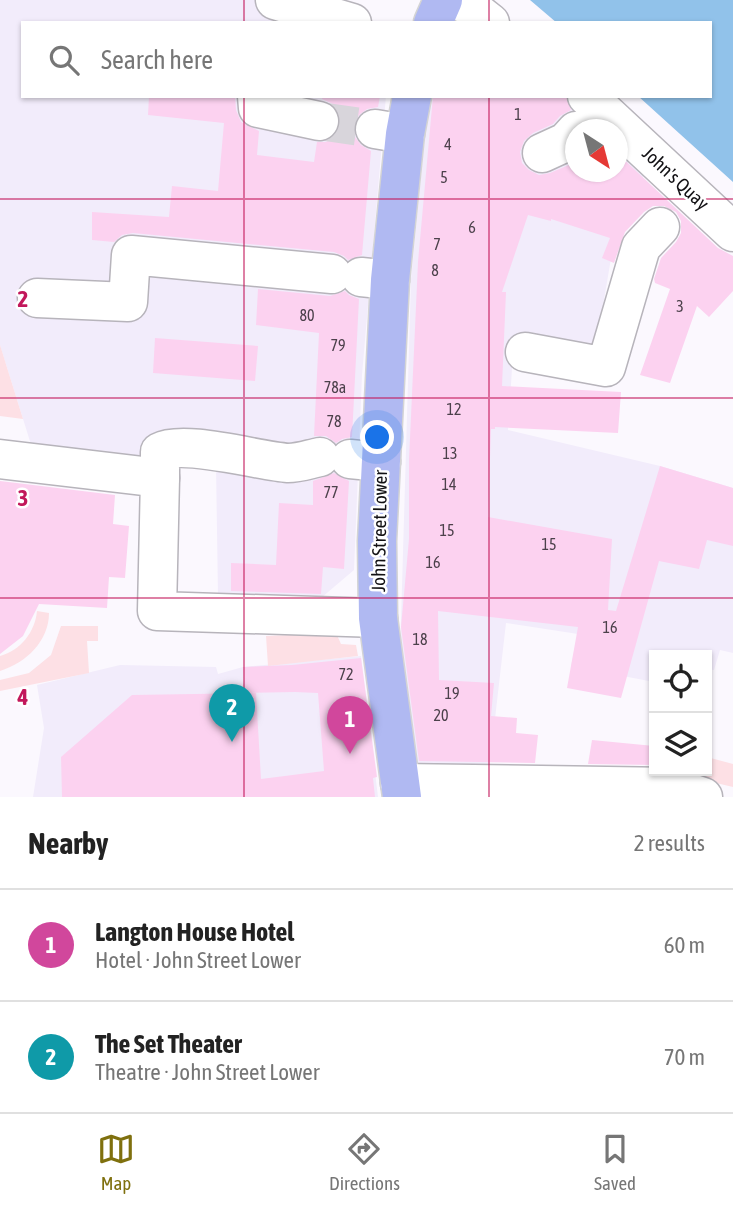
<!DOCTYPE html>
<meta charset="utf-8">
<style>
:root{--surface:#fff;--page:#f6f6f6;--text:#222;--muted:#767676;--line:#e0e0e0;--accent:#7f700e}
body{margin:0;font-family:"Asap Condensed",sans-serif;background:var(--page);color:var(--text)}
.controls{position:absolute;right:21px;bottom:21px;display:grid;overflow:hidden;border-radius:0px;box-shadow:0 2px 5px #0004}
.controls button{width:63px;height:63px;display:grid;place-items:center;padding:0;border:0;border-bottom:2px solid var(--line);background:var(--surface);color:var(--text);font:35px sans-serif}
.compass{position:absolute;left:565px;top:119px;width:63px;height:63px;border-radius:50%;background:var(--surface);box-shadow:0 2px 5px #0004;rotate:144deg}
.you{position:absolute;left:378px;top:438px;width:24px;height:24px;margin:-18px;border:5px solid #fff;border-radius:50%;background:#1a73e8;box-shadow:0 0 0 10px #1a73e833}
.badge{display:grid;place-items:center;width:46px;height:46px;border-radius:50%;background:var(--accent);color:#fff;font-size:23px;font-weight:700}
.pin{position:absolute;translate:-50% -58px;filter:drop-shadow(0 2px 4px #0008)}
.pin::after{content:'';position:absolute;top:37px;width:24px;height:21px;background:inherit;clip-path:polygon(0 0,100% 0,50% 100%)}
.list{margin:0;padding:0;list-style:none}
h2{display:flex;justify-content:space-between;align-items:center;height:91px;margin:0;padding:0 28px;font-size:30px}
h2 small{font-size:23px;font-weight:400;color:var(--muted)}
.list li{display:grid;grid-template-columns:46px 1fr auto;gap:21px;align-items:center;box-sizing:border-box;height:112px;padding:0 28px;border-top:2px solid var(--line)}
.list b{display:block;font-size:26px;white-space:nowrap}
.list p{margin:0;font-size:23px;white-space:nowrap;color:var(--muted)}
.list em{font-size:23px;font-style:normal;color:var(--muted)}
.icon{flex:none;width:38px;height:38px;fill:none;stroke:currentColor;stroke-width:2;stroke-linecap:round;stroke-linejoin:round}
.map{position:relative;flex:none;width:733px;height:797px;overflow:hidden}
.search{position:absolute;background:var(--surface);box-shadow:0 2px 5px #0004;left:21px;right:21px;top:21px;height:77px;display:flex;align-items:center;gap:18px;box-sizing:border-box;padding:0 24px;border-radius:0px;color:var(--muted);font-size:26px}
.sheet{height:315px;background:var(--surface)}
nav{display:flex;justify-content:space-around;align-items:center;box-sizing:border-box;height:98px;border-top:2px solid var(--line);background:var(--surface);font-size:19px;color:var(--muted)}
nav a{display:grid;justify-items:center;gap:4px}
nav .on{color:var(--accent)}
.map>svg:first-child{display:block}
.built{fill:#f2ecfb}
.green{fill:#fde0e5}
.water{fill:#91c2ea}
.building{fill:#fcd2f0}
.lines{fill:none;stroke-linecap:round;stroke-linejoin:round}
.minor-tunnel{stroke:#d8d5db;stroke-width:38;stroke-dasharray:38 19;stroke-linecap:butt}
.minor-casing{stroke:#b7b4bb;stroke-width:41}
.major-casing{stroke:#d4d4d5;stroke-width:41}
.minor{stroke:#fff;stroke-width:38}
.major{stroke:#b0b9f2;stroke-width:38}
.grid{fill:none;stroke:#c2185b;stroke-width:2;stroke-opacity:0.55}
.labels{text-anchor:middle;dominant-baseline:central;stroke-width:5;stroke-linejoin:round;paint-order:stroke}
.number-label{font-size:16px;fill:#4c414b}
.street-label{font-size:19px;fill:#121114;stroke:#fff}
.grid-label{font-size:23px;text-anchor:middle;font-weight:bold;fill:#c2185b;stroke:#fff;stroke-width:5;stroke-linejoin:round;paint-order:stroke}
</style>
<div class="map">
<svg width="733" height="797" viewBox="0 0 733 797">
<rect width="100%" height="100%" fill="#fbf8fe"/>
<!-- built -->
<g class="built">
<polygon points="0,0 341,0 353,23 23,23 23,96 386,96 362,375 354,570 321,598 218,596 216,465 33,451 0,345"/>
<polygon points="429,96 566,96 605,129 576,130 576,172 618,172 618,141 648,169 618,217 596,347 514,338 508,430 660,466 733,488 733,653 720,650 714,670 707,669 707,655 654,655 654,682 571,666 578,634 506,623 489,771 417,770 400,655 411,279"/>
<polygon points="361,656 378,797 33,797 44,728 37,685 120,665 216,667 218,674 243,667"/>
</g>
<!-- green -->
<g class="green">
<polygon points="0,345 23,419 0,416"/>
<path d="M 37,611 L 49,613 C 49,641 26,663 0,671 L 0,656 C 21,650 35,632 37,611 Z"/>
<polygon points="61,626 98,626 98,641 87,641 89,673 0,691 0,680 29,673 51,655"/>
<polygon points="336,633 341,644 356,645 358,656 268,666 266,636"/>
<polygon points="707,757 733,764 733,787 674,773 675,771 707,771"/>
</g>
<!-- water -->
<polygon class="water" points="530,0 733,0 733,182 638,96 710,96 710,23 557,23"/>
<!-- building -->
<g class="building">
<polygon points="149,96 235,96 236,110 241,122 259,131 257,155 314,162 317,142 326,142 335,136 340,125 340,114 333,104 322,99 323,96 380,96 378,107 367,109 359,115 353,126 355,137 361,145 371,151 362,255 348,260 344,256 334,252 133,233 122,235 114,242 92,240 92,212 169,217 172,186 218,191 224,123 148,115"/>
<polygon points="433,96 566,96 571,110 560,116 553,124 533,133 524,141 520,152 522,163 529,170 539,175 550,173 576,162 576,172 618,172 618,154 718,248 733,256 733,291 709,317 697,306 670,383 640,375 670,289 655,283 654,279 661,258 676,242 681,233 681,221 676,212 664,206 653,206 644,212 625,232 614,263 602,258 610,238 551,219 551,221 528,215 502,292 506,292 502,386 621,392 618,433 495,427 495,429 491,429 488,517 612,539 608,610 616,611 660,466 733,488 733,546 707,540 699,569 659,561 621,698 567,688 578,627 438,611 439,680 494,683 491,716 517,718 516,733 538,735 535,763 419,761 401,627 409,539 409,460 418,262"/>
<polygon points="258,289 330,296 345,291 349,295 359,299 352,437 342,439 336,443 326,436 314,436 319,333 256,325"/>
<polygon points="155,338 258,346 255,381 153,373"/>
<polygon points="334,473 349,481 344,569 323,567 321,594 231,591 231,563 276,565 279,503 313,505 313,481"/>
<polygon points="0,481 115,495 113,524 129,526 125,578 109,577 107,608 39,604 23,636 0,654"/>
<polygon points="361,658 377,777 373,778 375,797 62,797 61,757 132,695 256,693 261,779 324,771 318,693 295,692 245,693 243,667 292,665"/>
<polygon points="592,740 654,746 654,765 588,764"/>
</g>
<g class="lines">
<!-- minor-tunnel -->
<polyline class="minor-tunnel" points="319,121 375,129"/>
<defs>
<g id="minor">
<polyline points="275,0 352,23"/>
<polyline points="461,0 490,23"/>
<polyline points="257,96 258,108 319,121"/>
<polyline points="587,96 733,232"/>
<polyline points="375,129 405,134"/>
<polyline points="542,153 566,142 576,131"/>
<polyline points="361,277 390,280"/>
<polyline points="37,298 128,302 131,255 332,274"/>
<polyline points="525,352 606,367 641,247 660,227"/>
<polyline points="0,459 160,478 157,611 378,618"/>
<polyline points="350,459 381,462"/>
<path d="M 160,478 L 160,452 C 184,439 258,461 288,463 C 299,463 310,459 320,457"/>
<polyline points="400,783 673,787 703,797"/>
</g>
<g id="major">
<polyline points="433,23 443,0"/>
<polyline points="402,797 378,618 377,541 390,280 405,134 412,96"/>
</g>
</defs>
<!-- minor casing -->
<use href="#minor" class="minor-casing"/>
<!-- major casing -->
<use href="#major" class="major-casing"/>
<!-- minor -->
<use href="#minor" class="minor"/>
<!-- major -->
<use href="#major" class="major"/>
</g>
<!-- grid -->
<path class="grid" d="M 244,0 L 244,23M 489,0 L 489,23M 244,96 L 244,797M 489,96 L 489,797M 0,199 L 733,199M 0,398 L 733,398M 0,598 L 733,598"/>
<g class="labels">
<!-- number labels -->
<g class="number-label">
<text x="518" y="114">1</text>
<text x="448" y="144">4</text>
<text x="444" y="177">5</text>
<text x="472" y="227">6</text>
<text x="437" y="244">7</text>
<text x="435" y="270">8</text>
<text x="680" y="306">3</text>
<text x="307" y="315">80</text>
<text x="338" y="345">79</text>
<text x="335" y="387">78a</text>
<text x="454" y="409">12</text>
<text x="334" y="421">78</text>
<text x="450" y="453">13</text>
<text x="449" y="484">14</text>
<text x="331" y="492">77</text>
<text x="447" y="530">15</text>
<text x="549" y="544">15</text>
<text x="433" y="562">16</text>
<text x="610" y="627">16</text>
<text x="420" y="639">18</text>
<text x="346" y="674">72</text>
<text x="452" y="693">19</text>
<text x="441" y="715">20</text>
</g>
<!-- street labels -->
<g class="street-label">
<text transform="translate(676 178) rotate(43)">John's Quay</text>
<text transform="translate(379 531) rotate(-89)">John Street Lower</text>
</g>
</g>
<g class="grid-label">
<text x="23" y="307">2</text>
<text x="23" y="506">3</text>
<text x="23" y="705">4</text>
</g>
</svg>
<div class="controls">
<button><svg class="icon" aria-label="locate" viewBox="0 0 24 24"><circle cx="12" cy="12" r="6"/><path d="M12 2v4M12 18v4M2 12h4M18 12h4"/></svg></button>
<button><svg class="icon" aria-label="layers" viewBox="0 0 24 24"><path d="M12 4l9 5-9 5-9-5zM3 14l9 5 9-5"/></svg></button>
</div>
<svg class="compass" viewBox="-18 -18 36 36"><path d="M0-13l5 13h-10z" fill="#e53935"/><path d="M0 13l5-13h-10z" fill="#767676"/></svg>
<div class="you"></div>
<div class="pin badge" style="left:350px;top:754px;background:#d1479c">1</div>
<div class="pin badge" style="left:232px;top:742px;background:#0f9aa8">2</div>
<div class="search"><svg class="icon" aria-label="search" viewBox="0 0 24 24"><circle cx="10" cy="10" r="6"/><path d="M15 15l6 6"/></svg>Search here</div>
</div>
<section class="sheet">
<h2>Nearby<small>2 results</small></h2>
<ul class="list">
<li><span class="badge" style="background:#d1479c">1</span><div><b>Langton House Hotel</b><p>Hotel · John Street Lower</p></div><em>60 m</em></li>
<li><span class="badge" style="background:#0f9aa8">2</span><div><b>The Set Theater</b><p>Theatre · John Street Lower</p></div><em>70 m</em></li>
</ul>
</section>
<nav>
<a class="on"><svg class="icon" aria-label="map" viewBox="0 0 24 24"><path d="M3 6l6-2 6 2 6-2v14l-6 2-6-2-6 2zM9 4v14M15 6v14"/></svg>Map</a>
<a><svg class="icon" aria-label="directions" viewBox="0 0 24 24"><path d="M12 3l9 9-9 9-9-9zM9 14v-3h6M13 9l2 2-2 2"/></svg>Directions</a>
<a><svg class="icon" aria-label="saved" viewBox="0 0 24 24"><path d="M7 4h10v16l-5-4-5 4z"/></svg>Saved</a>
</nav>
